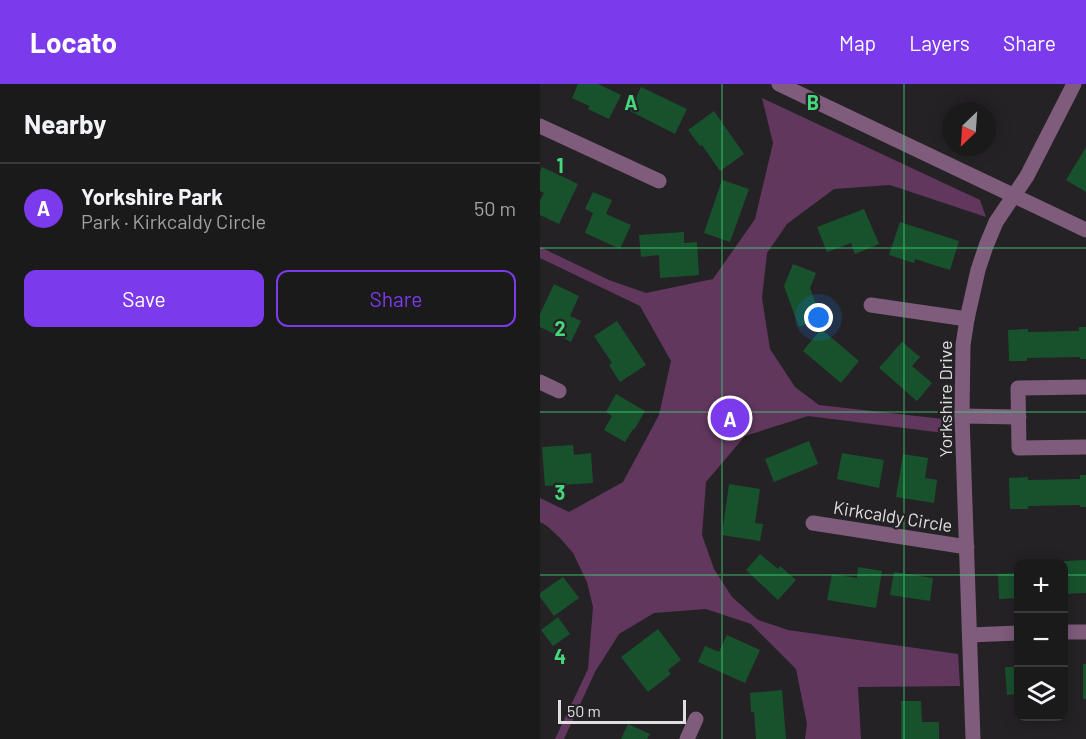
<!DOCTYPE html>
<meta charset="utf-8">
<style>
:root{--surface:#1b1a1b;--page:#282728;--text:#f1f3f6;--muted:#a0a1a3;--line:#39383a;--accent:#7c3aed}
body{margin:0;font-family:Barlow,sans-serif;background:var(--page);color:var(--text)}
.controls{position:absolute;right:18px;bottom:18px;display:grid;overflow:hidden;border-radius:12px;box-shadow:0 3px 15px #0003}
.controls button{width:54px;height:54px;display:grid;place-items:center;padding:0;border:0;border-bottom:2px solid var(--line);background:var(--surface);color:var(--text);font:30px sans-serif}
.compass{position:absolute;left:402px;top:18px;width:54px;height:54px;border-radius:50%;background:var(--surface);box-shadow:0 3px 15px #0003;rotate:205deg}
.scale{position:absolute;left:18px;bottom:15px;width:128px;box-sizing:border-box;padding-left:6px;border:3px solid #e0dfe0;border-top:0;font-size:16px;line-height:21px;white-space:nowrap;color:#e0dfe0;-webkit-text-stroke:4px #242224;paint-order:stroke}
.you{position:absolute;left:279px;top:234px;width:21px;height:21px;margin:-15px;border:4px solid #fff;border-radius:50%;background:#1a73e8;box-shadow:0 0 0 9px #1a73e833}
.badge{display:grid;place-items:center;width:39px;height:39px;border-radius:50%;background:var(--accent);color:#fff;font-size:20px;font-weight:700}
.pin{position:absolute;translate:-50% -50%;border:3px solid #fff;box-shadow:0 2px 6px #0006}
.list{margin:0;padding:0;list-style:none}
h2{display:flex;justify-content:space-between;align-items:center;height:78px;margin:0;padding:0 24px;font-size:26px}
h2 small{font-size:20px;font-weight:400;color:var(--muted)}
.list li{display:grid;grid-template-columns:39px 1fr auto;gap:18px;align-items:center;box-sizing:border-box;height:90px;padding:0 24px;border-top:2px solid var(--line)}
.list b{display:block;font-size:22px;white-space:nowrap}
.list p{margin:0;font-size:20px;white-space:nowrap;color:var(--muted)}
.list em{font-size:20px;font-style:normal;color:var(--muted)}
.actions{display:flex;gap:12px;padding:18px 24px}
.actions a{flex:1;padding:14px 0;border:2px solid var(--accent);border-radius:12px;text-align:center;font-size:21px;color:var(--accent)}
.actions .main{background:var(--accent);color:#fff}
.icon{flex:none;width:33px;height:33px;fill:none;stroke:currentColor;stroke-width:2;stroke-linecap:round;stroke-linejoin:round}
.map{position:relative;flex:none;width:546px;height:655px;overflow:hidden}
header{display:flex;align-items:center;gap:36px;box-sizing:border-box;height:84px;padding:0 30px;background:var(--accent);color:#fff}
header strong{font-size:28px}
nav{display:flex;gap:33px;margin-inline-start:auto;font-size:21px}
main{display:flex}
aside{flex:1;background:var(--surface)}
.map>svg:first-child{display:block}
.green{fill:#61375e}
.building{fill:#18522d}
.lines{fill:none;stroke-linecap:round;stroke-linejoin:round}
.minor{stroke:#7f5b7c;stroke-width:15}
.grid{fill:none;stroke:#44d77b;stroke-width:1.5;stroke-opacity:0.55}
.labels{text-anchor:middle;dominant-baseline:central;stroke-width:4.5;stroke-linejoin:round;paint-order:stroke}
.street-label{font-size:18px;fill:#e0dfe0;stroke:#242224}
.grid-label{font-size:20px;text-anchor:middle;font-weight:bold;fill:#44d77b;stroke:#242224;stroke-width:4.5;stroke-linejoin:round;paint-order:stroke}
</style>
<header>
<strong>Locato</strong>
<nav><a>Map</a><a>Layers</a><a>Share</a></nav>
</header>
<main>
<aside>
<h2>Nearby<small></small></h2>
<ul class="list">
<li><span class="badge">A</span><div><b>Yorkshire Park</b><p>Park · Kirkcaldy Circle</p></div><em>50 m</em></li>
</ul>
<div class="actions"><a class="main">Save</a><a>Share</a></div>
</aside>
<div class="map">
<svg width="546" height="655" viewBox="0 0 546 655">
<rect width="100%" height="100%" fill="#242224"/>
<!-- green -->
<polygon class="green" points="222,14 440,116 446,133 350,101 294,105 247,140 227,169 222,214 230,265 255,303 279,321 412,336 412,350 268,332 205,352 166,398 162,451 174,485 192,513 218,536 248,546 418,570 420,602 318,603 321,655 265,655 267,640 256,585 211,540 166,525 114,529 79,550 55,588 24,655 15,655 48,585 53,523 47,498 33,469 20,454 7,442 0,438 0,414 29,428 83,398 119,331 131,277 100,222 0,174 0,163 69,196 106,209 173,195 215,135 233,59"/>
<!-- building -->
<g class="building">
<polygon points="38,0 58,0 81,11 69,35 48,25 49,22 32,14"/>
<polygon points="101,3 147,25 135,50 90,27"/>
<polygon points="174,27 204,70 180,87 162,61 160,62 148,46"/>
<polygon points="546,63 546,108 526,96"/>
<polygon points="2,83 38,100 19,140 0,131 0,116 4,109 0,107 0,88"/>
<polygon points="182,96 209,105 190,158 164,149"/>
<polygon points="53,108 72,116 66,130 91,141 80,165 45,149 53,129 45,125"/>
<polygon points="324,125 339,160 315,170 311,159 287,168 277,143"/>
<polygon points="360,138 419,157 410,186 375,175 374,179 349,171"/>
<polygon points="144,148 144,159 157,158 159,191 120,194 119,171 101,173 99,151"/>
<polygon points="253,180 276,189 270,204 281,234 259,243 244,202"/>
<polygon points="14,200 39,212 30,232 41,237 31,258 0,243 0,230"/>
<polygon points="77,237 106,281 80,298 69,281 72,279 54,252"/>
<polygon points="539,243 546,243 546,275 540,275 540,273 487,274 487,277 469,277 468,246 488,245 488,248 539,247"/>
<polygon points="281,245 319,277 301,299 263,267"/>
<polygon points="362,258 380,273 372,282 392,299 377,317 339,284"/>
<polygon points="76,310 105,327 94,346 93,345 85,358 64,346 72,332 66,328"/>
<polygon points="269,357 278,380 234,398 225,375"/>
<polygon points="33,361 34,371 51,369 53,399 5,402 2,363"/>
<polygon points="302,369 344,376 339,404 297,395"/>
<polygon points="363,370 388,374 385,394 397,396 394,419 356,413"/>
<polygon points="540,391 546,391 546,423 540,423 540,421 488,422 488,425 470,425 469,394 488,393 488,396 540,395"/>
<polygon points="189,400 220,405 215,439 223,440 220,457 182,451"/>
<polygon points="220,470 238,485 240,482 256,496 238,516 206,486"/>
<polygon points="546,476 546,509 525,510 524,477"/>
<polygon points="318,483 342,487 336,524 287,516 292,490 317,494"/>
<polygon points="354,488 393,494 390,517 350,511"/>
<polygon points="478,489 478,514 459,515 458,490"/>
<polygon points="23,493 39,514 14,532 0,513 0,509"/>
<polygon points="18,533 30,550 13,562 1,546"/>
<polygon points="118,545 141,576 128,586 131,590 108,608 81,573"/>
<polygon points="187,551 220,566 205,599 158,578 165,562 179,568"/>
<rect x="543" y="580" width="3" height="35"/>
<polygon points="465,583 478,583 478,610 467,611"/>
<polygon points="242,606 246,655 216,655 214,628 211,628 210,609"/>
<polygon points="361,617 381,617 382,638 399,638 399,655 361,655"/>
<polygon points="88,640 110,650 107,655 81,655"/>
</g>
<g class="lines">
<!-- minor -->
<g class="minor">
<polyline points="239,0 546,146"/>
<polyline points="0,42 119,97"/>
<polyline points="331,221 427,235"/>
<polyline points="0,298 19,307"/>
<polyline points="546,303 478,304 479,364 546,363"/>
<polyline points="422,332 479,333"/>
<polyline points="273,439 427,463"/>
<polyline points="524,548 546,548"/>
<polyline points="430,551 478,549"/>
<polyline points="147,655 156,635"/>
<polyline points="433,655 422,332 423,261 427,235 438,186 446,162 456,138 487,92 534,0"/>
</g>
</g>
<!-- grid -->
<path class="grid" d="M 182,0 L 182,655M 364,0 L 364,655M 0,164 L 546,164M 0,328 L 546,328M 0,491 L 478,491M 524,491 L 546,491"/>
<g class="labels">
<!-- street labels -->
<g class="street-label">
<text transform="translate(405 315) rotate(-90)">Yorkshire Drive</text>
<text transform="translate(353 432) rotate(9)">Kirkcaldy Circle</text>
</g>
</g>
<g class="grid-label">
<text x="91" y="26">A</text>
<text x="273" y="26">B</text>
<text x="20" y="89">1</text>
<text x="20" y="252">2</text>
<text x="20" y="416">3</text>
<text x="20" y="580">4</text>
</g>
</svg>
<div class="controls">
<button>+</button>
<button>−</button>
<button><svg class="icon" aria-label="layers" viewBox="0 0 24 24"><path d="M12 4l9 5-9 5-9-5zM3 14l9 5 9-5"/></svg></button>
</div>
<svg class="compass" viewBox="-18 -18 36 36"><path d="M0-13l5 13h-10z" fill="#e53935"/><path d="M0 13l5-13h-10z" fill="#a0a1a3"/></svg>
<div class="scale">50 m</div>
<div class="you"></div>
<div class="pin badge" style="left:190px;top:334px">A</div>
</div>
</main>
